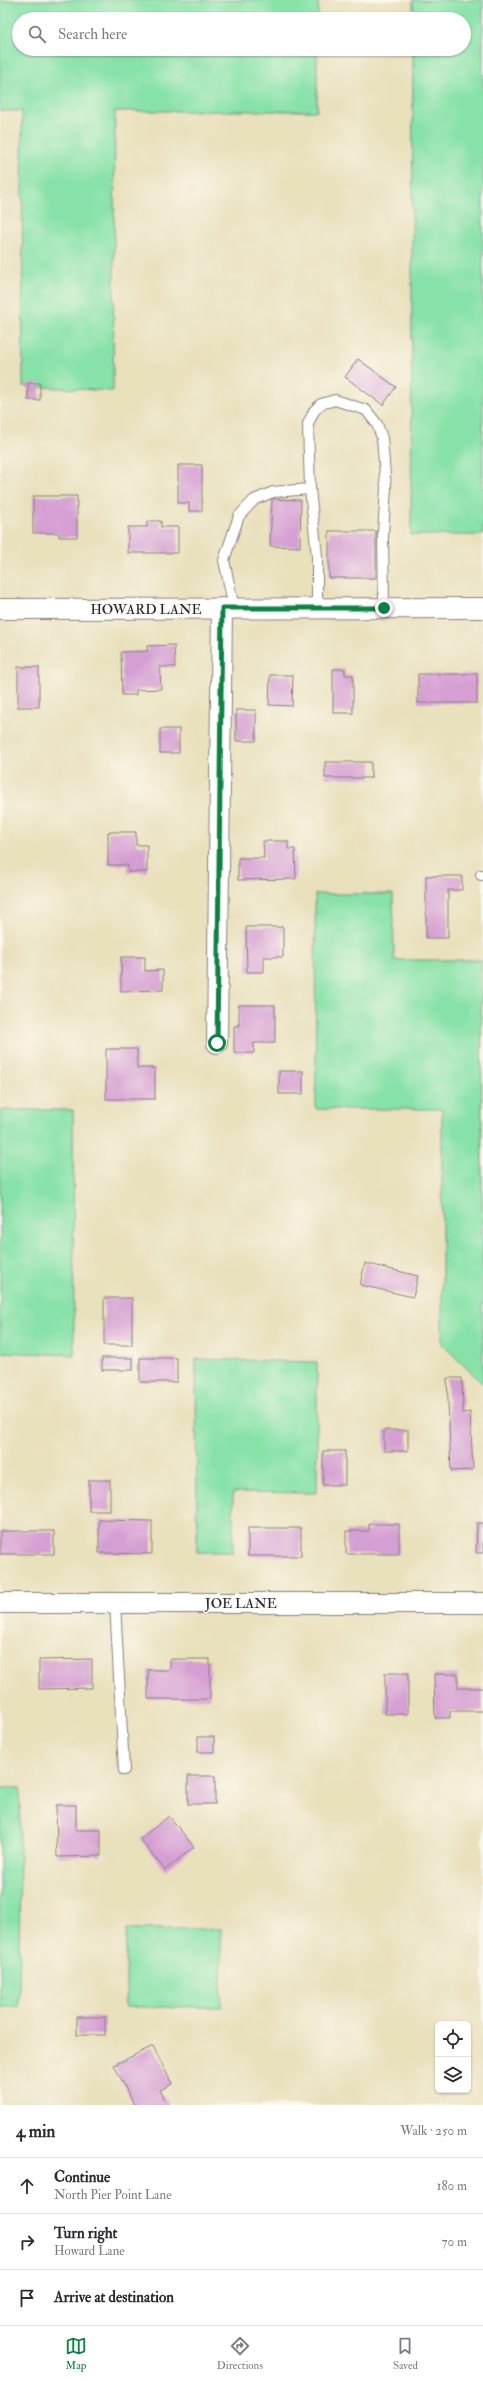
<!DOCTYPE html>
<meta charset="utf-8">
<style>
:root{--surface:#fff;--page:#f2f2f3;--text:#2b2b33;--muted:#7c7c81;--line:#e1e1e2;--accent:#0b8043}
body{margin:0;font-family:"IM FELL Double Pica",serif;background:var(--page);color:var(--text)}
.controls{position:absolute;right:12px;bottom:12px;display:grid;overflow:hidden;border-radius:6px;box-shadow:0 1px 3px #0004}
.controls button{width:36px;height:36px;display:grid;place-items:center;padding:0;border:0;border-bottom:1px solid var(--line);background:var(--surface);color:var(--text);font:20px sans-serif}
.stop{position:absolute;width:12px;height:12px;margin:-9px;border:3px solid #0b8043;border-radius:50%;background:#fff}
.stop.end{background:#0b8043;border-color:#fff;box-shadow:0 1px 4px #0008}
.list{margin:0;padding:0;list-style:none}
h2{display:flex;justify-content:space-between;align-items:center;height:52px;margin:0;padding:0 16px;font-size:17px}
h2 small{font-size:13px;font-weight:400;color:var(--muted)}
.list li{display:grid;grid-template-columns:26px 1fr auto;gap:12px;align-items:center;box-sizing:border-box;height:56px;padding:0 16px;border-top:1px solid var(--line)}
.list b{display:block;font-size:15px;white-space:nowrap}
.list p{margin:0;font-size:13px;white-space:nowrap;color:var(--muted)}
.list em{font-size:13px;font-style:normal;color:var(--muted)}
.icon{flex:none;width:22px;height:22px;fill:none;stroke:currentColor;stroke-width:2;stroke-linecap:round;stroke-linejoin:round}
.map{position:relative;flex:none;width:483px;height:2105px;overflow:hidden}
.search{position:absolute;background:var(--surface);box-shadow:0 1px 3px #0004;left:12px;right:12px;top:12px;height:44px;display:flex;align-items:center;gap:10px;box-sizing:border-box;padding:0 14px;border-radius:22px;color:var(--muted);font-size:15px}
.sheet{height:220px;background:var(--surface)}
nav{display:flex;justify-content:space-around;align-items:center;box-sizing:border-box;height:56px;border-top:1px solid var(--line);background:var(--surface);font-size:11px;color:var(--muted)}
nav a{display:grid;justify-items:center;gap:2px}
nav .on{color:var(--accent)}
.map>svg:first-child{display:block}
.green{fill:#87e2a8;stroke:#548272}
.building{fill:#d69fd3}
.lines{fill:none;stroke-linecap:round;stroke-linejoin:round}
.service-casing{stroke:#86817c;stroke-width:12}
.minor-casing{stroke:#86817c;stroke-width:22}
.service{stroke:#fff;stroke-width:10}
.minor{stroke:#fff;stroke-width:20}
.route{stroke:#0b8043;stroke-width:5}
.labels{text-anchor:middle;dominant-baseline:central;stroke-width:3;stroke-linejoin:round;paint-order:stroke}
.street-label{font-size:14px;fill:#22223b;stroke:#fbf7ec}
</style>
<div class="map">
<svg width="483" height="2105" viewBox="0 0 483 2105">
<rect width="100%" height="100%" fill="#fbf7ec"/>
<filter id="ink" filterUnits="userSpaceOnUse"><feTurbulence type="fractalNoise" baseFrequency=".025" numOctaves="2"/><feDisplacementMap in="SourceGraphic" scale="8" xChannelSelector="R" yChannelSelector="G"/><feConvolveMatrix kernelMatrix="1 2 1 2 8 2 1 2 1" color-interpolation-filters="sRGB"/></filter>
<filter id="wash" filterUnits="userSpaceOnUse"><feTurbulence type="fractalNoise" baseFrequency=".012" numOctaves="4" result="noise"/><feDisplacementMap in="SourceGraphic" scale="16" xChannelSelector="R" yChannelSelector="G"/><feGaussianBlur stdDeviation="0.9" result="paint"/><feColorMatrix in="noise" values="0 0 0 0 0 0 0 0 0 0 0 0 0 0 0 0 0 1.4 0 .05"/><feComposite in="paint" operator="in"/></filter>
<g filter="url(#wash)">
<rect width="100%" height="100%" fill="#e9e0bc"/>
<!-- green -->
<g class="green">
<polygon points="0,0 318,0 318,19 19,19 19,49 317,49 317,111 115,111 113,391 23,386 22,111 0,111"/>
<polygon points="413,0 483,0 483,535 411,535 413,49 464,49 464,19 413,19"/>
<polygon points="315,894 393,894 394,960 481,960 483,1384 442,1344 442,1109 316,1109"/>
<polygon points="0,1110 73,1110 74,1355 0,1352"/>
<polygon points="196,1359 317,1362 317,1493 233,1492 233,1552 197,1552"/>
<polygon points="2,1788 20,1788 19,2007 0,2007 0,1794"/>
<rect x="126" y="1929" width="95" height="78"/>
</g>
<g id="blocks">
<!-- building -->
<g class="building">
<polygon points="358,359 396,387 383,405 345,377"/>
<rect x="28" y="383" width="12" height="17"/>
<polygon points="178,465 202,465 202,511 189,511 189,503 178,503"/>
<polygon points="33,496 77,496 77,537 59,537 59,533 33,533"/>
<polygon points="272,499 301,500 300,547 270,546"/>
<polygon points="147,521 161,521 161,527 178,527 178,553 128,553 128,527 147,527"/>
<rect x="329" y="531" width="47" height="47"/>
<polygon points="174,645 175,667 160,667 161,689 136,690 136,695 122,695 121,652 148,651 147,646"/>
<rect x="18" y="667" width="21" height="40"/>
<polygon points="333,669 345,669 345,675 353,675 353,713 333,713"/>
<rect x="418" y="674" width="59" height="29"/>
<polygon points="270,675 293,675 292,706 269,705"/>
<rect x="236" y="710" width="20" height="31"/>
<rect x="160" y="729" width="19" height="24"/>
<rect x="325" y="762" width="46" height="16"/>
<polygon points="108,832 136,832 136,845 147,845 147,872 128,872 128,865 108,865"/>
<polygon points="263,841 288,841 288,849 295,849 296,879 238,880 238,858 264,858"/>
<polygon points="426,876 462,876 462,890 448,890 448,938 426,938"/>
<polygon points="246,927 283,927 283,957 264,957 264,972 247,972"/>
<polygon points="121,957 145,957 145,971 163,970 163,990 121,991"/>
<polygon points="239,1005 275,1005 275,1043 254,1043 254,1053 234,1053 234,1026 239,1026"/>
<polygon points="106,1049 137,1049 137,1068 155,1068 155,1099 106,1099"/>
<rect x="279" y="1071" width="24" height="23"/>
<polygon points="365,1263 418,1276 413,1297 360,1285"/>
<rect x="104" y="1298" width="28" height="47"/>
<rect x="102" y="1358" width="31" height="12"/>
<rect x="140" y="1358" width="37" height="24"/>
<polygon points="447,1378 462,1378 463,1413 470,1412 473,1470 451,1471"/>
<rect x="384" y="1430" width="24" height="21"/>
<rect x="323" y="1451" width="22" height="34"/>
<rect x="89" y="1480" width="21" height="31"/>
<polygon points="99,1520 152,1521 152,1554 99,1553"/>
<polygon points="477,1523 483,1523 483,1553 476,1553"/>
<polygon points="369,1524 399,1524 399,1554 346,1554 346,1531 369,1531"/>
<rect x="248" y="1528" width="53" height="28"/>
<rect x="0" y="1531" width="54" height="23"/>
<polygon points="92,1659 92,1688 39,1689 39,1660"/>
<polygon points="170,1659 210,1659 210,1699 148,1699 148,1670 170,1670"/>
<rect x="385" y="1673" width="23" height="41"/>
<polygon points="434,1674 458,1674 458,1688 483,1688 483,1711 450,1711 450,1718 435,1718"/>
<rect x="198" y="1737" width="16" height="15"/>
<rect x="188" y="1776" width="27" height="28"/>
<polygon points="56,1805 76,1805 76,1830 101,1830 101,1856 57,1857"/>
<polygon points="169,1816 194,1847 165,1870 140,1839"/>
<rect x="77" y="2017" width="28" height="18"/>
<polygon points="153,2046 172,2084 160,2090 168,2105 134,2105 114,2065"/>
</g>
</g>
</g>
<g filter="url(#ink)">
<use href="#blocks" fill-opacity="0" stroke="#86817c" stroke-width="1"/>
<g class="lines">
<defs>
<g id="service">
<polyline points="234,608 224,560 239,516 254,500 273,492 310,489"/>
<polyline points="317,608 317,556 310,489 308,424 314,411 321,404 335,400 366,410 377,424 382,438 386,488 383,533 384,608"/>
<polyline points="481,875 483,875"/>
<polyline points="115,1603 124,1770"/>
</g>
<g id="minor">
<polyline points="0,609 483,608"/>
<polyline points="217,1043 222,608"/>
<polyline points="0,1603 483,1603"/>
</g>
</defs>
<!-- service casing -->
<use href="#service" class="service-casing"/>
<!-- minor casing -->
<use href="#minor" class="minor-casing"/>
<!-- service -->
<use href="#service" class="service"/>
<!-- minor -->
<use href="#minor" class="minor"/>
</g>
</g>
<g class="lines" filter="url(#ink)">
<!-- route -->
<polyline class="route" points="217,1043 222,608 384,608"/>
</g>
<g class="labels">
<!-- street labels -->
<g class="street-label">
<text x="146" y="609">HOWARD LANE</text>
<text x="241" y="1603">JOE LANE</text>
</g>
</g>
</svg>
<div class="controls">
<button><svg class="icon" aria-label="locate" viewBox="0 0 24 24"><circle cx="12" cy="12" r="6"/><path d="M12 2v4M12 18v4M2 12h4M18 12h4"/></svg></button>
<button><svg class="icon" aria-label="layers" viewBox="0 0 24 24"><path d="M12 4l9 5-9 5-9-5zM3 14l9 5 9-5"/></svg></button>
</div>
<div class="stop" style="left:217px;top:1043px"></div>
<div class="stop end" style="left:384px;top:608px"></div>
<div class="search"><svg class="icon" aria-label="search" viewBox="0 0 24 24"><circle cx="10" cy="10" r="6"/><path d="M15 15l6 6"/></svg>Search here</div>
</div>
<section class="sheet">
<h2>4 min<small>Walk · 250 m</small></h2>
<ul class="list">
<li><svg class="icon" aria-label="ahead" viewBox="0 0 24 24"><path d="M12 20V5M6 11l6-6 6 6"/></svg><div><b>Continue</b><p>North Pier Point Lane</p></div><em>180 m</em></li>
<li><svg class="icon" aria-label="right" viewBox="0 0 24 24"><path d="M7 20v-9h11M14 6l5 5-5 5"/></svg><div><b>Turn right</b><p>Howard Lane</p></div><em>70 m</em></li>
<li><svg class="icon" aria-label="arrive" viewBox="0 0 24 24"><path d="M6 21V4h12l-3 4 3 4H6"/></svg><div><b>Arrive at destination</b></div></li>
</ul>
</section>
<nav>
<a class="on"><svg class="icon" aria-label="map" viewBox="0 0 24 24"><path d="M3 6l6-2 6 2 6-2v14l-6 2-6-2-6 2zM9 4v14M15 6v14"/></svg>Map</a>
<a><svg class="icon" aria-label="directions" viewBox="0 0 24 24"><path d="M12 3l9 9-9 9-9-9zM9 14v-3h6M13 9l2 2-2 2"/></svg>Directions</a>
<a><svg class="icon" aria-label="saved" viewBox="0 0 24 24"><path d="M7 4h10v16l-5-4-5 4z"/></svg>Saved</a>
</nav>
